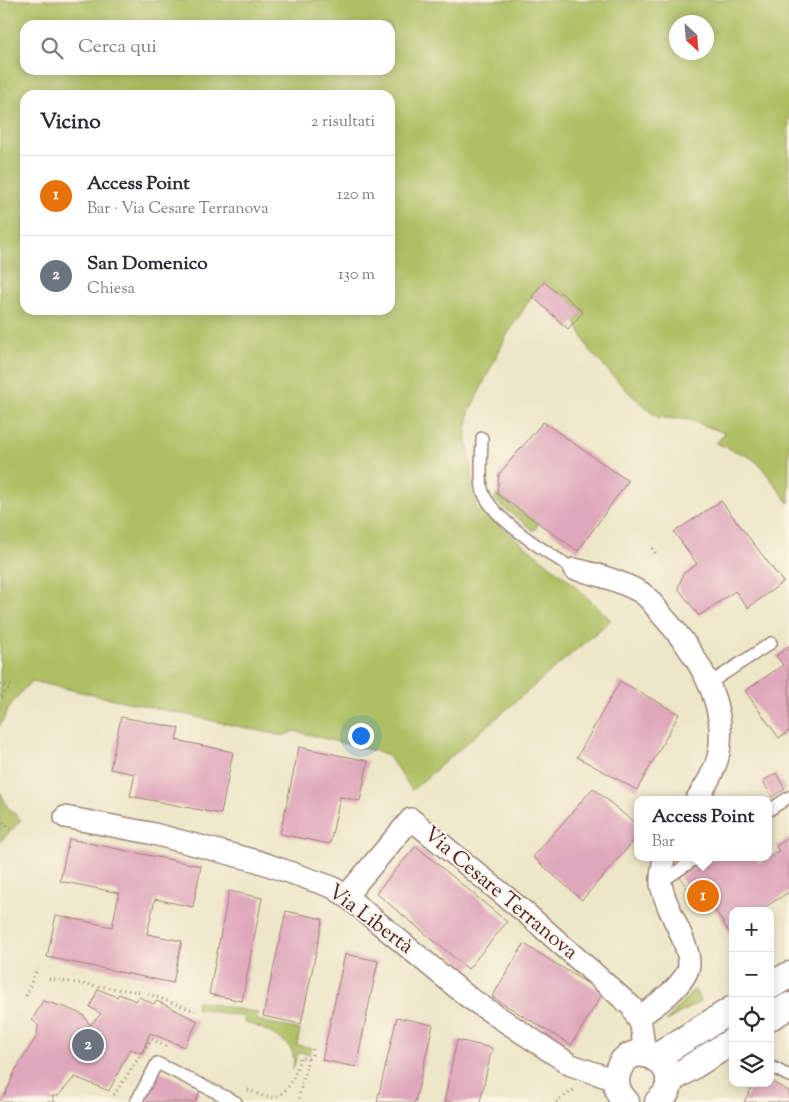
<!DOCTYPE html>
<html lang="it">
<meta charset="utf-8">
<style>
:root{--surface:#fff;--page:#f2f2f3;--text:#2b2b33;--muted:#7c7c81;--line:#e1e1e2;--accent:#d1495b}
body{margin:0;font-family:"Sorts Mill Goudy",serif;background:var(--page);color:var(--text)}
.controls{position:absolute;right:15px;bottom:15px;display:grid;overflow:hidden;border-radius:10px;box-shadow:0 2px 12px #0003}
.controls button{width:45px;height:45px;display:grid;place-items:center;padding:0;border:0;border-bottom:1px solid var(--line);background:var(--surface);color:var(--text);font:25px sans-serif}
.compass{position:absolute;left:669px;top:15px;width:45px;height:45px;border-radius:50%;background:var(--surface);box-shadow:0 2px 12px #0003;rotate:154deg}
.you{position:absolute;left:360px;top:735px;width:18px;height:18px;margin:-12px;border:4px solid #fff;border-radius:50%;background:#1a73e8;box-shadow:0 0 0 8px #1a73e833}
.badge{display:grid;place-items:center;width:32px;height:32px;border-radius:50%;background:var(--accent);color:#fff;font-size:16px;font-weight:700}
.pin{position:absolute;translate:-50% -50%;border:2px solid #fff;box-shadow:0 1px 5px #0006}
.popup{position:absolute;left:634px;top:796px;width:138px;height:65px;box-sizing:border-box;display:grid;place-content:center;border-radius:10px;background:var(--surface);filter:drop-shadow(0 1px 4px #0005);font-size:16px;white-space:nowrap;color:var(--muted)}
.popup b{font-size:19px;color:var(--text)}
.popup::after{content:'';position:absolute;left:50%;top:100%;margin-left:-10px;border:10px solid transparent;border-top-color:var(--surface)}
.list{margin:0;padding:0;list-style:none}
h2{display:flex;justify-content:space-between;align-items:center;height:65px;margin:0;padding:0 20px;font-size:21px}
h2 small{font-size:16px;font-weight:400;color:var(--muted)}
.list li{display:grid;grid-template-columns:32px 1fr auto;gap:15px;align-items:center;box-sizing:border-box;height:80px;padding:0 20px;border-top:1px solid var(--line)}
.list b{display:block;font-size:19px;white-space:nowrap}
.list p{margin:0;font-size:16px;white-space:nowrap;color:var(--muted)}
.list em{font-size:16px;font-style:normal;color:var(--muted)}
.icon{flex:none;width:28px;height:28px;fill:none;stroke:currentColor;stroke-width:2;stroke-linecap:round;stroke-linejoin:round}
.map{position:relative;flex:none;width:789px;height:1102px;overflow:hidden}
.search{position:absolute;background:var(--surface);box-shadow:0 2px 12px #0003;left:20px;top:20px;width:375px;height:55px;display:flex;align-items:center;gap:12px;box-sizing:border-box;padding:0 18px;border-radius:15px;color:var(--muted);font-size:19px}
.panel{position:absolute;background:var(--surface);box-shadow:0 2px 12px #0003;left:20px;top:90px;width:375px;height:225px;border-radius:15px}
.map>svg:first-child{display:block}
.green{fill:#aec063;stroke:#7c7047;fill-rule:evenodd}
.building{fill:#dfa7bb}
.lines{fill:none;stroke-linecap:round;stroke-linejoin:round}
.service-casing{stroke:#9c8279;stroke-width:14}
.minor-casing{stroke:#9c8279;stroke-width:24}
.tertiary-casing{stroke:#9c8279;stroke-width:29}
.path{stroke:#9c8279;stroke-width:3;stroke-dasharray:1 4;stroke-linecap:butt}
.service{stroke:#fff;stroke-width:11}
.minor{stroke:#fff;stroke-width:21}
.tertiary{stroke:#fff;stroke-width:26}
.labels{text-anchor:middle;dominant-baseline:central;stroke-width:4;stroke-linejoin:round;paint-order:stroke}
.street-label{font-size:21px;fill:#4a1f2b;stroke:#fcf5e5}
</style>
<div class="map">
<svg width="789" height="1102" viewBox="0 0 789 1102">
<rect width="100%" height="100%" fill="#fcf5e5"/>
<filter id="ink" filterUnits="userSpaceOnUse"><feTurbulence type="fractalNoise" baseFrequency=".02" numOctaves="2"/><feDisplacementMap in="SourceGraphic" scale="10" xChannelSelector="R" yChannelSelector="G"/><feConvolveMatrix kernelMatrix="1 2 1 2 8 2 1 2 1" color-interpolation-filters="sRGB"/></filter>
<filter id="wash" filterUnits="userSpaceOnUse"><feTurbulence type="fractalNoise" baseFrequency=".0096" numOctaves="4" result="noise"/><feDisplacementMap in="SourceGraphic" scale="20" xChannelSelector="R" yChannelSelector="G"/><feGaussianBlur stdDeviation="1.12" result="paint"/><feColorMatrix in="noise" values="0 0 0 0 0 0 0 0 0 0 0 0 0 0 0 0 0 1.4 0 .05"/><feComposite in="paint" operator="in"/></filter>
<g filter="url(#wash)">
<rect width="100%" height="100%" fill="#ede6c7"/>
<!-- green -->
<g class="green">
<path d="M 0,0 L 789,0 L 789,503 L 760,465 L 750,457 L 716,443 L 725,433 L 689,420 L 657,417 L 627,391 L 590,351 L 575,322 L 583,312 L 561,292 L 558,294 L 544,282 L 532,296 L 507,335 L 469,412 L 466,432 L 477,508 L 571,582 L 611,620 L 412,790 L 387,754 L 294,731 L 283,736 L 31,681 L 12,703 L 0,726 ZM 676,22 L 706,22 L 706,52 L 676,52 ZM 25,25 L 390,25 L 390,70 L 25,70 ZM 25,95 L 390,95 L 390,310 L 25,310 Z"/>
<polygon points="497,494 539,523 534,531 494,500"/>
<polygon points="0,791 7,806 21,820 0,842"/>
<polygon points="694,989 701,1001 666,1021"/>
<path d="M 197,1001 L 258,1013 L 257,1020 L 300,1030 L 297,1045 L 312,1048 L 310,1054 L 298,1053 L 293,1069 C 294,1062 294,1055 291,1049 C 285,1038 256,1025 244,1022 L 244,1017 L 196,1008 Z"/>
</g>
<g id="blocks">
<!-- building -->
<g class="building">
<polygon points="544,282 558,294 560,292 583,312 568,329 532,296"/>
<polygon points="543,422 628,481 578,551 497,494 499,474"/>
<polygon points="721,501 783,582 748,608 735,591 699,616 678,588 683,574 697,564 674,532"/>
<polygon points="789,646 789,731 779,738 745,691 783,665 776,656"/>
<polygon points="620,681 679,714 637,790 577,757"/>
<polygon points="121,717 179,728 176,740 233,752 221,814 130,796 135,774 110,769"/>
<polygon points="299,747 368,761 360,801 340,797 330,844 280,834"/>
<polygon points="776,773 785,789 772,797 763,781"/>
<polygon points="593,788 638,826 638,836 582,900 533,857"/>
<polygon points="789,838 789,892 759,911 733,911 733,938 712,905 702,911 680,877 712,857 756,857 759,863 779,851 776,846"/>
<polygon points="69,839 201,866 193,907 155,899 147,934 182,941 173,983 47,957 56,915 112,927 119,893 60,881"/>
<polygon points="416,846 507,922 468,969 376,893"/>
<polygon points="229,891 262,898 242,1001 209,994"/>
<polygon points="286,911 323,919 301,1024 263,1016"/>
<polygon points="524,944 603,993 571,1045 492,997"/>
<polygon points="345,954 378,961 356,1067 322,1060"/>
<polygon points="98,989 117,997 119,994 136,1001 139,997 153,1004 157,1001 198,1021 184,1047 150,1033 142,1053 130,1049 109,1091 75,1077 58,1096 52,1096 55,1102 4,1102 0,1100 6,1093 15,1071 37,1036 38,1025 32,1020 43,1001 65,1007 83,1015 90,1025 101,1014 90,1007"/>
<polygon points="397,1017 433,1025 415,1102 377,1102"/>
<polygon points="457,1040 492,1048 480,1102 444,1102"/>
<polygon points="159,1070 200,1091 195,1102 143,1102"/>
<polygon points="770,1081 789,1091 789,1102 744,1102 754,1083 770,1083"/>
</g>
</g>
</g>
<g filter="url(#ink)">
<use href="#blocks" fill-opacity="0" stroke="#9c8279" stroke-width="1"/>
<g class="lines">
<defs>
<g id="service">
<path d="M 482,438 C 482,451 479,481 483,492 C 492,519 549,554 574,569"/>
<polyline points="710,683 771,643"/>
<polyline points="768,811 789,797"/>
<polyline points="661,882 698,857"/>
<polyline points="772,1067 789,1076"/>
<polyline points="136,1102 157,1063 236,1102"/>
</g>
<g id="minor">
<path d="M 574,569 C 597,574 621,581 642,593 C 649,598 655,606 660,613 C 693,649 728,700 719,752 C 717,767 705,787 696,800"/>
<polyline points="65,817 150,833 257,861 332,887 346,896 468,997 571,1065 615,1080"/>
<polyline points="346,896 411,819 527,914 632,1007 641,1025 645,1054"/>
<path d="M 637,1018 C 653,1008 688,983 689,964 C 689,958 687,950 685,945 C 678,924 665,906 661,884 C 660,876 663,865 664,857"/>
</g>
<g id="tertiary">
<polyline points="770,986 789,975"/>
<polyline points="770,1017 789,1006"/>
<polyline points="656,1057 733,1009"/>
<polyline points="669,1081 733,1041"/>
<path d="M 626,1102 C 618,1094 614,1085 617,1074 C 629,1028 696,1070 658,1102"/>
</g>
</defs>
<!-- service casing -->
<use href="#service" class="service-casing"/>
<!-- minor casing -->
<use href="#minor" class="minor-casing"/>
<!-- tertiary casing -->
<use href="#tertiary" class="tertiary-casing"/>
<!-- path -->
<g class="path">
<polyline points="652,548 656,554"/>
<polyline points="0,684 11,686 0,698"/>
<polyline points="0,818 11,830"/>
<polyline points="49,979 146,993 195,1011"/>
<polyline points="26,996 37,968"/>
<polyline points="143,1051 152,1039 167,1047"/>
<polyline points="312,1055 313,1048"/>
<path d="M 248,1090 C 254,1092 261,1096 267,1097 C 288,1100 296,1073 300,1057 L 308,1059 L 299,1096 L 301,1102"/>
<polyline points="114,1095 140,1056"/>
<polyline points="556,1102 576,1088"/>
</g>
<!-- service -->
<use href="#service" class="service"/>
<!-- minor -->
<use href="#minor" class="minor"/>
<!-- tertiary -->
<use href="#tertiary" class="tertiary"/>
</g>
</g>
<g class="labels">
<!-- street labels -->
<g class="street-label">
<text transform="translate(500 894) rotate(40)">Via Cesare Terranova</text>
<text transform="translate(370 920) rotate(37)">Via Libertà</text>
</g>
</g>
</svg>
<div class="controls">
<button>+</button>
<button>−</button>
<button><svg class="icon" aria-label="locate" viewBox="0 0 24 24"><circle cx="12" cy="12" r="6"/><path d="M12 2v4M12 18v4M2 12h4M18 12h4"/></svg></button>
<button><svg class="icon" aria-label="layers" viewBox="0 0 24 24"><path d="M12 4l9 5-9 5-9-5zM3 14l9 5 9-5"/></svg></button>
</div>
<svg class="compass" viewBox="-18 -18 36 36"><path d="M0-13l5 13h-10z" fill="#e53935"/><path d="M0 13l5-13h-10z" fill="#7c7c81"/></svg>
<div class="you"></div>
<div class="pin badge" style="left:703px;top:896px;background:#e8710a">1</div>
<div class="popup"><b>Access Point</b>Bar</div>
<div class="pin badge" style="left:88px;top:1045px;background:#6b7280">2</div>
<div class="search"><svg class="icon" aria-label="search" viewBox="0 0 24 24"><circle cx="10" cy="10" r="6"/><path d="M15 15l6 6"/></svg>Cerca qui</div>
<section class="panel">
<h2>Vicino<small>2 risultati</small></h2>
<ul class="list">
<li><span class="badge" style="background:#e8710a">1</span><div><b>Access Point</b><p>Bar · Via Cesare Terranova</p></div><em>120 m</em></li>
<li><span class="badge" style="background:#6b7280">2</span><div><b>San Domenico</b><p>Chiesa</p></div><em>130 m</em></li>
</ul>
</section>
</div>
